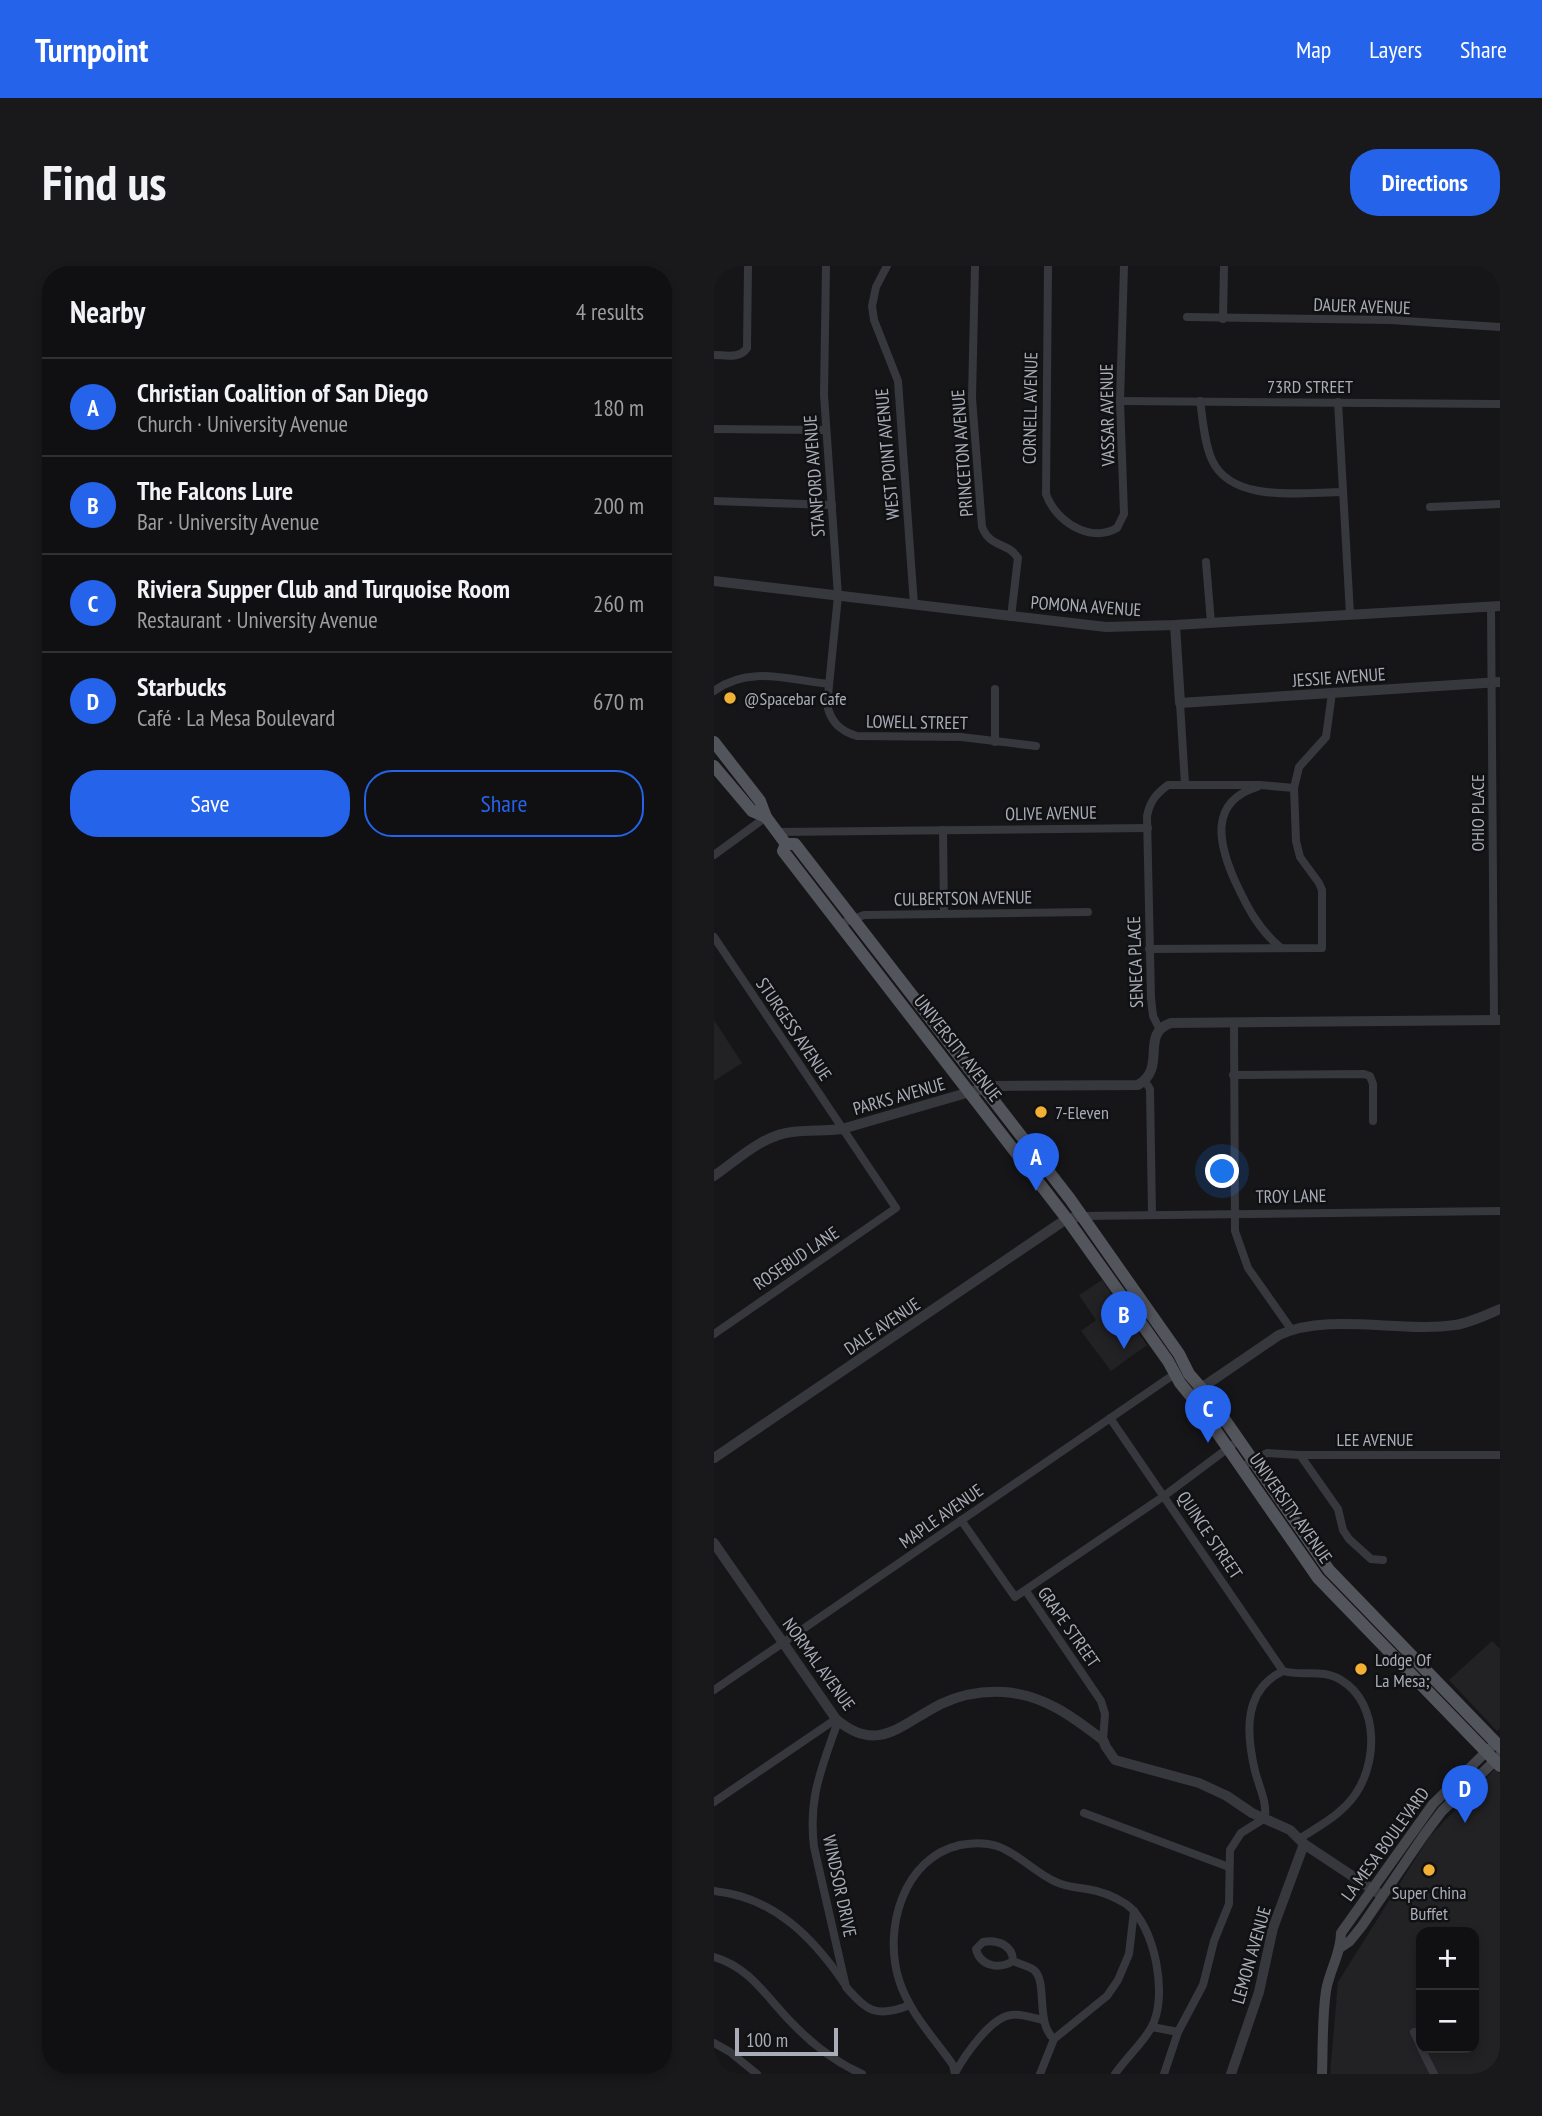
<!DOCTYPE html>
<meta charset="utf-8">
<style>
:root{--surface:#101012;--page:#19191b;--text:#f1f3f6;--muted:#9c9d9f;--line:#303032;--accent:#2563eb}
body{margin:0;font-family:"PT Sans Narrow",sans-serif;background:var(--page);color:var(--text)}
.controls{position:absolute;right:21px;bottom:21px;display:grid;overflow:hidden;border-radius:14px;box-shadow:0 4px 10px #0003}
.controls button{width:63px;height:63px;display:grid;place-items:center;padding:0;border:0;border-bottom:2px solid var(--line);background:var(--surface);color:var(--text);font:35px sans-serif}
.scale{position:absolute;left:21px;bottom:18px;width:103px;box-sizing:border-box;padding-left:7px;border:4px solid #a8adb8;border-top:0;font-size:19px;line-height:24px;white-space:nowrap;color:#a8adb8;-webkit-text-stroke:5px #111113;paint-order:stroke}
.you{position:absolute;left:509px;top:906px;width:24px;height:24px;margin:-18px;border:5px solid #fff;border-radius:50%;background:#1a73e8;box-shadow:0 0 0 10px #1a73e833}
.badge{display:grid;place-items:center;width:46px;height:46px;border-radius:50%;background:var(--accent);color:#fff;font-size:23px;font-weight:700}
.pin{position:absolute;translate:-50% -58px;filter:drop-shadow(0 2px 4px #0008)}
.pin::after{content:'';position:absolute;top:37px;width:24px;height:21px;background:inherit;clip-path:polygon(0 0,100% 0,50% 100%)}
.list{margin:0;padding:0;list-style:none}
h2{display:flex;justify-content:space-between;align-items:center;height:91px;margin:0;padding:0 28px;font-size:30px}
h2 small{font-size:23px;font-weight:400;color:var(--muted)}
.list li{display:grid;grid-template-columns:46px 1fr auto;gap:21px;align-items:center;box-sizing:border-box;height:98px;padding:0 28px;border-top:2px solid var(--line)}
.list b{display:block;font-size:26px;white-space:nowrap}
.list p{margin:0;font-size:23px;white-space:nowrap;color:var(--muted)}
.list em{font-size:23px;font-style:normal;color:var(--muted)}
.actions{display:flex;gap:14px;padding:21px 28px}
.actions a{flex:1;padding:16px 0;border:2px solid var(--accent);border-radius:28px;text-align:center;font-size:24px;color:var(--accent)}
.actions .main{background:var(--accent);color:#fff}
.map{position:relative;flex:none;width:786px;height:1808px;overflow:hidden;border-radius:28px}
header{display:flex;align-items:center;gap:42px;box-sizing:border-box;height:98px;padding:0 35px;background:var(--accent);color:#fff}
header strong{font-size:33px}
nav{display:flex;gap:38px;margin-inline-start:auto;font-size:24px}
.intro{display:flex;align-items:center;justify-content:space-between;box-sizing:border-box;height:168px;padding:0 42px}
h1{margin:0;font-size:49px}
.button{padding:18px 32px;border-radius:28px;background:var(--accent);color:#fff;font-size:24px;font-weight:700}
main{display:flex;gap:42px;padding:0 42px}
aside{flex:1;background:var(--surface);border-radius:28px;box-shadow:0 4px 10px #0003}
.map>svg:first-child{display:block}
.built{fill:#222225;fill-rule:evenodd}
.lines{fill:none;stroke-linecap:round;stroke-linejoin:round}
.minor{stroke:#37383d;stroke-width:8}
.tertiary{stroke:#37383d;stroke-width:10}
.secondary{stroke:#45474d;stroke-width:10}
.primary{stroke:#53555c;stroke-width:12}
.poi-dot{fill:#f2b134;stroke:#111113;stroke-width:2.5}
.labels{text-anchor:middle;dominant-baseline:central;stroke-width:5;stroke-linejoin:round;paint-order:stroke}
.street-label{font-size:18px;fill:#a8adb8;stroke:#111113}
.poi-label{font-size:18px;fill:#a8adb8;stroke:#111113;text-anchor:start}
</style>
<header>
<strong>Turnpoint</strong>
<nav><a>Map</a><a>Layers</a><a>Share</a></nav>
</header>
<div class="intro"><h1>Find us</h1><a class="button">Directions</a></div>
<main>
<aside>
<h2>Nearby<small>4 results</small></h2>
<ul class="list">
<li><span class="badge">A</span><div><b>Christian Coalition of San Diego</b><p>Church · University Avenue</p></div><em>180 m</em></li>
<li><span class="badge">B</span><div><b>The Falcons Lure</b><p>Bar · University Avenue</p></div><em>200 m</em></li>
<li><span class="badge">C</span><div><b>Riviera Supper Club and Turquoise Room</b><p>Restaurant · University Avenue</p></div><em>260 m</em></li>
<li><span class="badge">D</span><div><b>Starbucks</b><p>Café · La Mesa Boulevard</p></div><em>670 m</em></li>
</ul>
<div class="actions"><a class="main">Save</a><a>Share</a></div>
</aside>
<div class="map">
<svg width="786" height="1808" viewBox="0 0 786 1808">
<rect width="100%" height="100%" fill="#161618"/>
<!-- built -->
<g class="built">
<polygon points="0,754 28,797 0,815"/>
<polygon points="388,1014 433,1079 397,1105 367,1065 382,1054 365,1029"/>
<polygon points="778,1375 786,1383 786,1462 783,1465 735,1414"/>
<path d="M 781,1503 L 786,1508 L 786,1808 L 616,1808 L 624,1716 L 715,1571 ZM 707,1666 L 760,1666 L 760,1782 L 707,1782 Z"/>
</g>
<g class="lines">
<!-- minor -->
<g class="minor">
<path d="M 112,0 L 110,129 L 124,330 L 113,439 C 117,456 126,465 143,470 L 247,471 L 322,480"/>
<polyline points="173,0 162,21 158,40 160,54 184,115 200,339"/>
<path d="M 261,0 L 258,132 L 268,261 C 277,283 293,275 304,292 L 297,351"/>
<path d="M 334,0 L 332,228 C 341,254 375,278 403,262 L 410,248 L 406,135 L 410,0"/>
<polyline points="473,51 676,54 786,61"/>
<polyline points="509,53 510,0"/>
<path d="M 0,89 C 11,89 26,93 33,82 L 34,0"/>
<polyline points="406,135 786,138"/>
<path d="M 486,135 C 489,154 490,176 498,194 C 518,238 589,226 629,226"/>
<polyline points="624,136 636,348"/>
<polyline points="0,163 112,164"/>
<polyline points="0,235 118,239"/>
<polyline points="716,241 786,238"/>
<polyline points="492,296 497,357"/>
<polyline points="777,340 780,754"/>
<polyline points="281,423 281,476"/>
<path d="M 0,425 C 35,399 75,414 115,418"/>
<polyline points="466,437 471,518"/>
<path d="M 543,521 C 494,536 505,579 521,615 C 533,641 545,664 567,682"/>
<polyline points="229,564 230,648"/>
<polyline points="63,566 434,562"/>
<polyline points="0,589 52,551"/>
<polyline points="126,658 150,649 374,646"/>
<polyline points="0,671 182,942 0,1068"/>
<polyline points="435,683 608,682 608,624 605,617 586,591 582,575 580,522 585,501 612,471 618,427"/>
<polyline points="520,757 521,965 534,1002 577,1063"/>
<path d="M 445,762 L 439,750 L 437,732 L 433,550 C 436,535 442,528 454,519 L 546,519 L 580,522"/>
<polyline points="519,809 650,808 656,810 659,818 659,855"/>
<polyline points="431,815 436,823 438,948"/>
<polyline points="368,950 786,945"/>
<polyline points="396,1152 569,1405"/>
<polyline points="586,1189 624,1243 629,1264 635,1273 657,1293 669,1294"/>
<polyline points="527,1201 553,1187 586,1189 786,1189"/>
<polyline points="247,1254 301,1331 450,1230 525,1174"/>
<polyline points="312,1325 387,1435 391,1448 389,1474"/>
<polyline points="0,1424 462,1107"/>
<path d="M 124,1455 C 108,1502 94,1530 100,1581 L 132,1721 C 154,1746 163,1752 196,1739"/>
<polyline points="0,1536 122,1453"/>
<polyline points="370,1547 515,1601"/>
<path d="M 0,1625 C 59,1631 98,1670 130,1717"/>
<path d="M 0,1691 C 36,1701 53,1732 78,1757 C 99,1779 121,1796 148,1808"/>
<path d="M 299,1695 C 299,1679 283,1673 269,1676 L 262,1683 C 266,1700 285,1704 299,1695 C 305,1698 315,1700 320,1704 C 334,1716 321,1757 340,1773"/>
<polyline points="438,1761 464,1766"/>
<polyline points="700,1766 707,1781"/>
<polyline points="0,1777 16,1786 43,1808"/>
<polyline points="707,1782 720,1808"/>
<path d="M 241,1807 C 251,1789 277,1751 297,1749 C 307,1747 319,1752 329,1754"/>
<path d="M 241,1808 L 239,1799 C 220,1772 195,1746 185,1714 C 169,1663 189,1592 246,1579 C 257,1577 271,1576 283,1580 C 304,1587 321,1607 342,1616 C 352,1621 362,1621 373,1623 C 386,1625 401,1631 412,1638 C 441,1658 455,1732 437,1762 C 428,1778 412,1792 401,1808"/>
<polyline points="326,1808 340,1773 393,1730 404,1714 415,1688 420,1645"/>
<path d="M 450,1808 L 464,1766 L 489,1719 L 500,1675 L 515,1638 L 516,1584 L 527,1567 L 551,1552 C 553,1535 545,1521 541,1505 C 532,1467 529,1424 569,1405 C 589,1411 608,1402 627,1414 C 667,1438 664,1502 637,1534 C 623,1551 602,1562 585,1573"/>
</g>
<!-- tertiary -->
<g class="tertiary">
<polyline points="0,315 392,361 461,359 786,340"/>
<polyline points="461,359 466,437 786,416"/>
<path d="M 0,910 C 23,894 49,869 78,866 C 95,864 111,865 128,863 L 256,826 L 283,820 L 424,819 C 454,801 425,768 457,757 L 786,754"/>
<path d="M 483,1125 L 565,1069 C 614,1046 687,1067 741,1059 C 756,1057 772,1049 786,1043"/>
<polyline points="0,1192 345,958 353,953 368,950"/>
<path d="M 0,1277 L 122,1453 C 164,1489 187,1458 227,1438 C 246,1429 268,1425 289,1426 C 329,1428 359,1451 389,1474 L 392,1481 L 401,1494 L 485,1517 L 513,1530 L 538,1547 L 576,1564 L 590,1578 L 664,1627"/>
<polyline points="517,1808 545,1726 559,1662 590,1578"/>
</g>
<!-- secondary -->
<g class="secondary">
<polyline points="627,1681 636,1675 648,1660 710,1569 728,1545 786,1490"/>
<path d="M 608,1808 C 609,1781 608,1752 612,1725 C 615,1705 627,1688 627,1667 L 719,1538 L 776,1482"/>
</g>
<!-- primary -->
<g class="primary">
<polyline points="0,476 46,535 52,551 72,578 81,578 356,933 465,1088 475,1108 495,1131 615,1304 786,1481"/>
<polyline points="0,500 38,545 52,551"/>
<polyline points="72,578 69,585 353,953 454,1095 466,1117 484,1139 604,1312 786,1500"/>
</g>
</g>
<!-- markers -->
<g class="poi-dot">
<circle cx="16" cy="432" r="7"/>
<circle cx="327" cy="846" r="7"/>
<circle cx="647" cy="1403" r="7"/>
<circle cx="715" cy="1604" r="7"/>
</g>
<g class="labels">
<!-- street labels -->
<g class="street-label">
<text transform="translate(648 40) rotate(2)">DAUER AVENUE</text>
<text x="596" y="120">73RD STREET</text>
<text transform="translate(316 142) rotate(-89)">CORNELL AVENUE</text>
<text transform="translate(393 149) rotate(-91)">VASSAR AVENUE</text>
<text transform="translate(248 187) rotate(-94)">PRINCETON AVENUE</text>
<text transform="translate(173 188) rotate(-95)">WEST POINT AVENUE</text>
<text transform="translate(100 210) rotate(-94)">STANFORD AVENUE</text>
<text transform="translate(372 340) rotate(4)">POMONA AVENUE</text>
<text transform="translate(625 411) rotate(-4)">JESSIE AVENUE</text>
<text transform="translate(203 456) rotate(1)">LOWELL STREET</text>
<text transform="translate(337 547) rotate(-1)">OLIVE AVENUE</text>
<text transform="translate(763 547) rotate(-90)">OHIO PLACE</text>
<text transform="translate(249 632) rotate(-1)">CULBERTSON AVENUE</text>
<text transform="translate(421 696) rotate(-92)">SENECA PLACE</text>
<text transform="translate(80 763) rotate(56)">STURGESS AVENUE</text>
<text transform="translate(244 782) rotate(52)">UNIVERSITY AVENUE</text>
<text transform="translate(185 830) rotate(-16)">PARKS AVENUE</text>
<text transform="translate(577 930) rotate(-1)">TROY LANE</text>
<text transform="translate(82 992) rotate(-34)">ROSEBUD LANE</text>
<text transform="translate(168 1060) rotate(-34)">DALE AVENUE</text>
<text x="661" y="1173">LEE AVENUE</text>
<text transform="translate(577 1242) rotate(55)">UNIVERSITY AVENUE</text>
<text transform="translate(227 1250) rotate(-35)">MAPLE AVENUE</text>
<text transform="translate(496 1269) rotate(56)">QUINCE STREET</text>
<text transform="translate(355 1361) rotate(55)">GRAPE STREET</text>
<text transform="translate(105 1398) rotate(54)">NORMAL AVENUE</text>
<text transform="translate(671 1578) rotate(-54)">LA MESA BOULEVARD</text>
<text transform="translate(126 1620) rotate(78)">WINDSOR DRIVE</text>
<text transform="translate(537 1689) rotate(-74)">LEMON AVENUE</text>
</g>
<!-- poi labels -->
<g class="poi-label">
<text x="30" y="432">@Spacebar Cafe</text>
<text x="341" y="846">7-Eleven</text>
<text x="661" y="1393">Lodge Of<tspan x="661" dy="21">La Mesa;</tspan></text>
<text x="715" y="1626" text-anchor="middle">Super China<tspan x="715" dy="21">Buffet</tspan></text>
</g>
</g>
</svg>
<div class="controls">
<button>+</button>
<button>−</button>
</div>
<div class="scale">100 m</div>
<div class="you"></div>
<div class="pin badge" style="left:322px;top:925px">A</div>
<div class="pin badge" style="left:410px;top:1083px">B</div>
<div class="pin badge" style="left:494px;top:1177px">C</div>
<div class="pin badge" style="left:751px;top:1557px">D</div>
</div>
</main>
